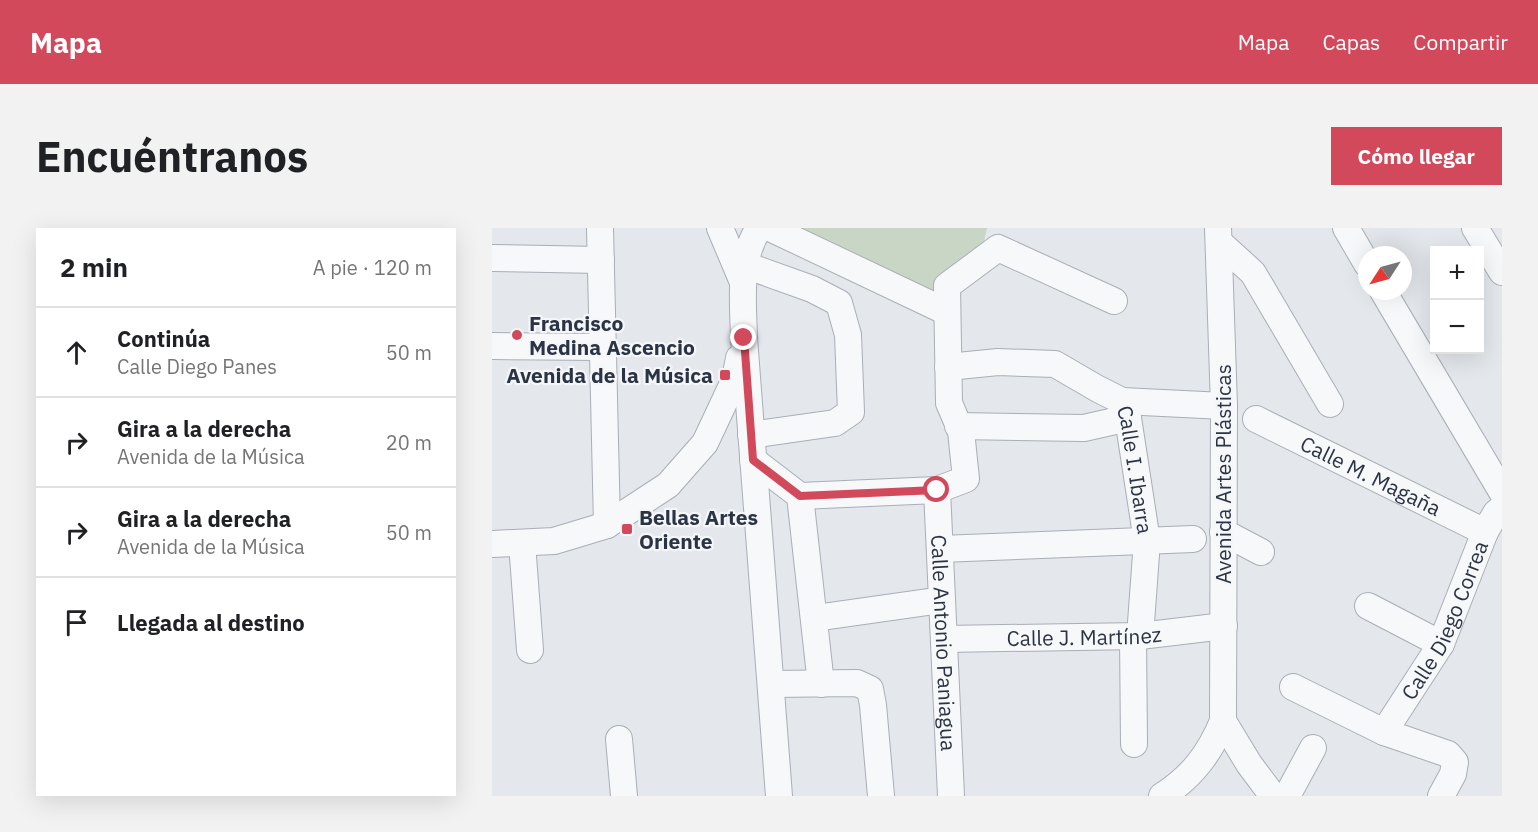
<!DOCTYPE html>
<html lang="es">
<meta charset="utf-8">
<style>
:root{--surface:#fff;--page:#f2f2f2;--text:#202124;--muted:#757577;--line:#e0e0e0;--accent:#d1495b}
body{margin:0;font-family:"IBM Plex Sans",sans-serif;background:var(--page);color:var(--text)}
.controls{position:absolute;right:18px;top:18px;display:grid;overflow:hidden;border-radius:0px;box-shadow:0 6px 24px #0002}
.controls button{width:54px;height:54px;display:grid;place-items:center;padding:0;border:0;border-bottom:2px solid var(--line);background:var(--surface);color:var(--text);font:30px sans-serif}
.compass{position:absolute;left:866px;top:18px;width:54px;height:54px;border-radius:50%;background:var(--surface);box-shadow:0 6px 24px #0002;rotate:234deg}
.stop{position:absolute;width:18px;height:18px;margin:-14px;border:4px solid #d1495b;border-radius:50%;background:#fff}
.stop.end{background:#d1495b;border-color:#fff;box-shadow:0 2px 6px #0008}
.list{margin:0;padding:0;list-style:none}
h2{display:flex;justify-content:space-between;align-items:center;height:78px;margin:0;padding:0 24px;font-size:26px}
h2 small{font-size:20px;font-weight:400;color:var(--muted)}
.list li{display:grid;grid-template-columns:39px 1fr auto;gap:18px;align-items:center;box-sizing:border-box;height:90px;padding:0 24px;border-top:2px solid var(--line)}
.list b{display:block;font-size:22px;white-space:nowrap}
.list p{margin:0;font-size:20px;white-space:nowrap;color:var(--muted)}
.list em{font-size:20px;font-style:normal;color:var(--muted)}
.icon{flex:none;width:33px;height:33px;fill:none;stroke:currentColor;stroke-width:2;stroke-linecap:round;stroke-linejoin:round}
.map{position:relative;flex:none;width:1010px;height:568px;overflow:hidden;border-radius:0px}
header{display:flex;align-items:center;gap:36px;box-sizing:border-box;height:84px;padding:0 30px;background:var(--accent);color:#fff}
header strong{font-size:28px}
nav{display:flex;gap:33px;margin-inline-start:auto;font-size:21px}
.intro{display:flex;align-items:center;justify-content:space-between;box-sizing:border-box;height:144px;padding:0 36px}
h1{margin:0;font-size:42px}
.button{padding:15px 27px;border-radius:0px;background:var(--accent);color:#fff;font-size:21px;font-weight:700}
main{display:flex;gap:36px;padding:0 36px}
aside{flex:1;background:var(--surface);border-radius:0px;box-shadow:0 6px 24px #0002}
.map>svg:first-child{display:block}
.green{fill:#c9d6c5}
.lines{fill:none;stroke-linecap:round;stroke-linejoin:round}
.minor-casing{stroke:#a9aeb7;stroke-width:28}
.minor{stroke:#f7f8fa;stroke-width:26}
.route{stroke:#d1495b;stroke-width:8}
.poi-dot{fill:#d1495b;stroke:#f4f6f9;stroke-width:2}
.labels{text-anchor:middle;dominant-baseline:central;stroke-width:4.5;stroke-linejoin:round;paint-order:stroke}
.poi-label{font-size:21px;font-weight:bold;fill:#2b3445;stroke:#f4f6f9;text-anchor:start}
.street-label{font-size:21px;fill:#2b3445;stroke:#f4f6f9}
</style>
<header>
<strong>Mapa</strong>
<nav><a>Mapa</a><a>Capas</a><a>Compartir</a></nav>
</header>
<div class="intro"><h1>Encuéntranos</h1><a class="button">Cómo llegar</a></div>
<main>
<aside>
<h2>2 min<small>A pie · 120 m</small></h2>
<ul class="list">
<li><svg class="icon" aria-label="ahead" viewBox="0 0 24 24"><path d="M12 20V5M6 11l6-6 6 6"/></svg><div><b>Continúa</b><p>Calle Diego Panes</p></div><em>50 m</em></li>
<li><svg class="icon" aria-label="right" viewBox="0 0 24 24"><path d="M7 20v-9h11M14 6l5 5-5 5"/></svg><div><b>Gira a la derecha</b><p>Avenida de la Música</p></div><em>20 m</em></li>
<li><svg class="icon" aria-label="right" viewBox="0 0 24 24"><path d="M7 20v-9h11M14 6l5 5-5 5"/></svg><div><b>Gira a la derecha</b><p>Avenida de la Música</p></div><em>50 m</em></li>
<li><svg class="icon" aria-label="arrive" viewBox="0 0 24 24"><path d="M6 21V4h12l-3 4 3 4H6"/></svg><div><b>Llegada al destino</b></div></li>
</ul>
</aside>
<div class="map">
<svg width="1010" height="568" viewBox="0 0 1010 568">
<rect width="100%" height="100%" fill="#e4e7ec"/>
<!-- green -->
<polygon class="green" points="293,0 495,0 492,13 451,56 446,75"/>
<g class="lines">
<defs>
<g id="minor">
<polyline points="108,0 115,297"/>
<polyline points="228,0 250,52"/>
<path d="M 267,0 C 246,32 251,74 252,110 L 287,568"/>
<polyline points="278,0 455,84"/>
<polyline points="854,0 875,36"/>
<polyline points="983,0 1010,44"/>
<polyline points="727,14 761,45 838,176"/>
<polyline points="0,30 109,32"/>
<polyline points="253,37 320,61 347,75 356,107 359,184 343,195 259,207"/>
<polyline points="891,63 1010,264"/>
<polyline points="0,118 111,119"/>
<path id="s1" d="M 456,139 L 506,134 L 563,136 L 606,161 L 630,173 L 636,190 L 655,313 L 648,408"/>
<polyline points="630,173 732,178"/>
<path id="s2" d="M 764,191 L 993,304"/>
<polyline points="466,198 592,200 636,190"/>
<polyline points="261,232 308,268 329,456"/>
<path id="s3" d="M 445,262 L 459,568"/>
<polyline points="308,268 445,262 474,251 469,203 457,175 455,58 506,20 622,73"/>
<polyline points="731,304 769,324"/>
<polyline points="30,315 38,422"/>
<polyline points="0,316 62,313 115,297 176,257 213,215 243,151 247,130"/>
<polyline points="448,321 701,311"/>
<polyline points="876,378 949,416"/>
<polyline points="323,390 450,372"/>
<polyline points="641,408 642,516"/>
<path id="s4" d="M 452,411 L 648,408 L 732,398"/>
<polyline points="280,456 365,455 378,461 381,477 389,568"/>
<polyline points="801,459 892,504 956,526 963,534 961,546 949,568"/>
<polyline points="731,493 757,536 781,568"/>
<path id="s5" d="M 892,504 L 949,416 L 993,304 L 1004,285 L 1010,280"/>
<polyline points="127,511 132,568"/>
<path d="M 670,568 C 700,549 718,525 731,493 L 732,178 L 726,0"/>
<polyline points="795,568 821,520"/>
</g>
</defs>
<!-- minor casing -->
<use href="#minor" class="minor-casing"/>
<!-- minor -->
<use href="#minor" class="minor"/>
</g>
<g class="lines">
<!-- route -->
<polyline class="route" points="252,110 261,232 308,268 445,262"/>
</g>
<!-- markers -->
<g class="poi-dot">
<circle cx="25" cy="107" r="6"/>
<rect x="227" y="141" width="12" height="12" rx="3"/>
<rect x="129" y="295" width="12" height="12" rx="3"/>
</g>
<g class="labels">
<!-- poi labels -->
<g class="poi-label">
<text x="37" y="95">Francisco<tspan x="37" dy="24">Medina Ascencio</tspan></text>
<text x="221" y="147" text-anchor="end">Avenida de la Música</text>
<text x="147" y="289">Bellas Artes<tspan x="147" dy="24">Oriente</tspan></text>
</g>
<!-- street labels -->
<g class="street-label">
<text stroke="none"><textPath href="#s1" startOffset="254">Calle I. Ibarra</textPath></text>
<text transform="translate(731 246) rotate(-90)">Avenida Artes Plásticas</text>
<text stroke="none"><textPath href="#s2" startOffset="128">Calle M. Magaña</textPath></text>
<text stroke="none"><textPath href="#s5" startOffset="128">Calle Diego Correa</textPath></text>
<text stroke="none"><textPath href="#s4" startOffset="140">Calle J. Martínez</textPath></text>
<text stroke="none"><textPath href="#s3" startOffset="153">Calle Antonio Paniagua</textPath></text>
</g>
</g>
</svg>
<div class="controls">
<button>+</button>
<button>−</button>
</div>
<svg class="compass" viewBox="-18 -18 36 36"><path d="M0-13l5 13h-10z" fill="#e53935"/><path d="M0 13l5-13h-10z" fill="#757577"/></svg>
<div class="stop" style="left:445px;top:262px"></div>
<div class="stop end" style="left:252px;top:110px"></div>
</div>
</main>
